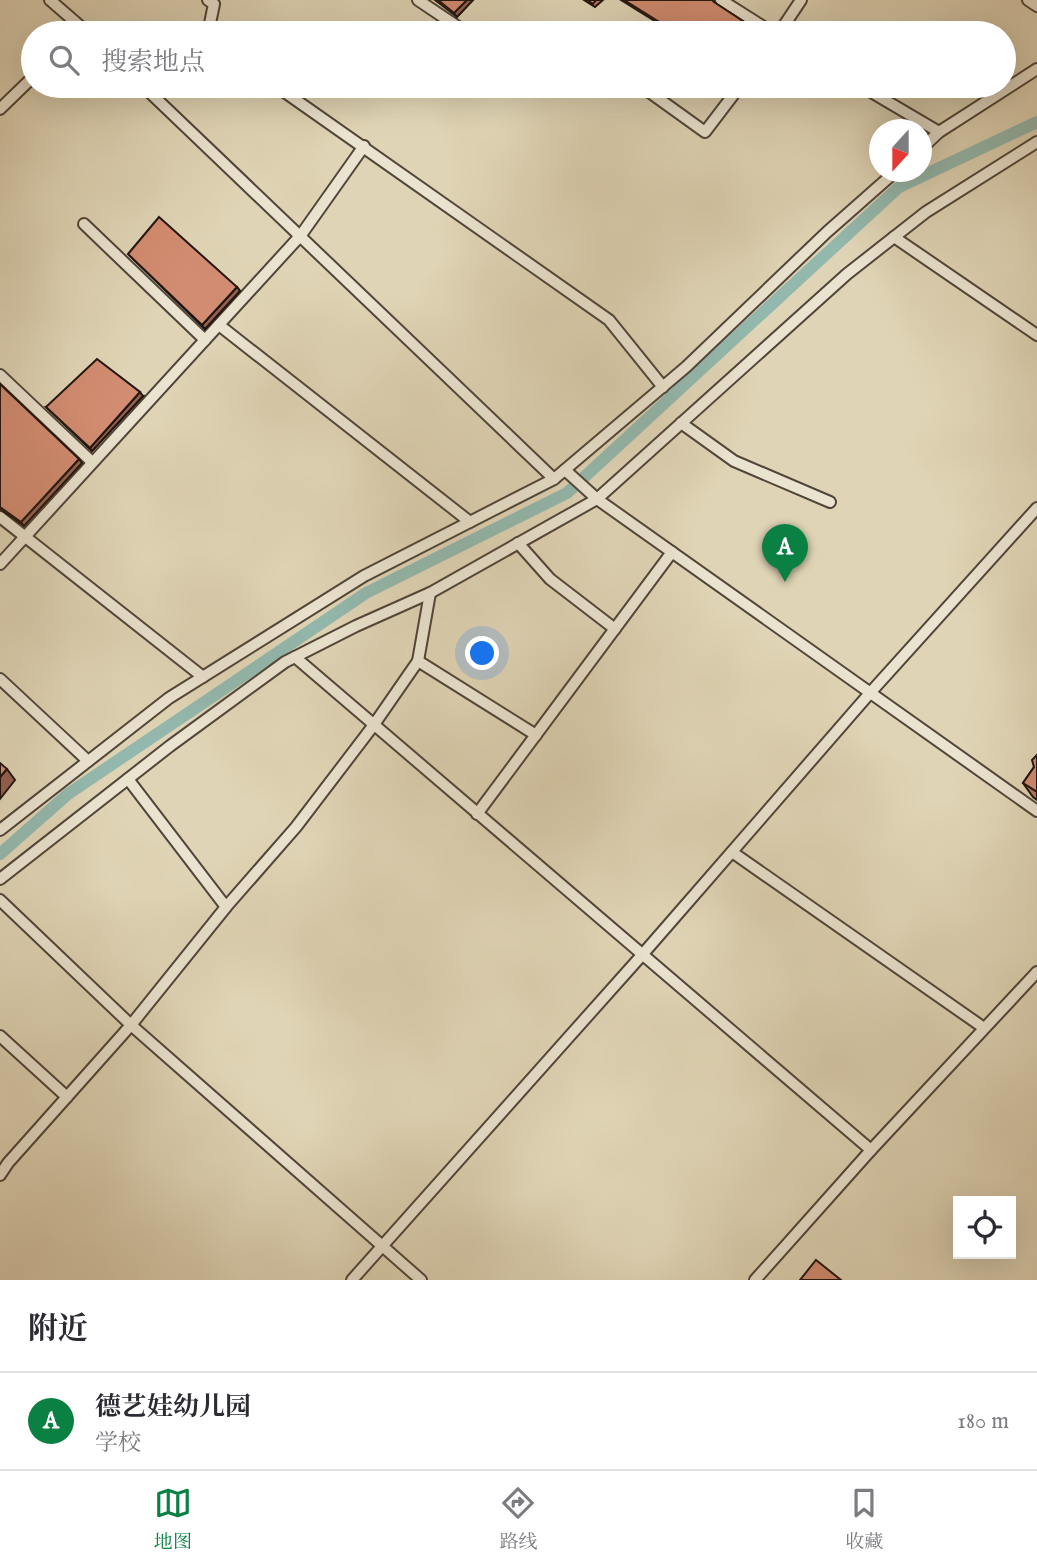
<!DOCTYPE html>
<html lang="zh">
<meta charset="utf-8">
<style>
:root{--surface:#fff;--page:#f2f2f3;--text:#2b2b33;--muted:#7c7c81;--line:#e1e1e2;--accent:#0b8043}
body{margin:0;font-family:"IM FELL English","Noto Serif SC",serif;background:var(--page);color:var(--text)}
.controls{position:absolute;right:21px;bottom:21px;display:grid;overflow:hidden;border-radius:0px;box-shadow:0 7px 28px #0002}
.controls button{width:63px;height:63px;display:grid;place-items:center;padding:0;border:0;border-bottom:2px solid var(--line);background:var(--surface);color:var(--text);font:35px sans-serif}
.compass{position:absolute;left:869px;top:119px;width:63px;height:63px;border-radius:50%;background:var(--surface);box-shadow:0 7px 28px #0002;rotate:201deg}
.you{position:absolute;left:483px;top:654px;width:24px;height:24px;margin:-18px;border:5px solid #fff;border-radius:50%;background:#1a73e8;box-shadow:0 0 0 10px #1a73e833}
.badge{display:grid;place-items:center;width:46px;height:46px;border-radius:50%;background:var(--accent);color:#fff;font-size:23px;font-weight:700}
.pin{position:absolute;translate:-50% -58px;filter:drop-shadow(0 2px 4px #0008)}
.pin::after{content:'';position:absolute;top:37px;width:24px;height:21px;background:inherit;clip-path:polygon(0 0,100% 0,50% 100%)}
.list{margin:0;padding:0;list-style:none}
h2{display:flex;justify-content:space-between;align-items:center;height:91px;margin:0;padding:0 28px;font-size:30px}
h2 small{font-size:23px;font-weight:400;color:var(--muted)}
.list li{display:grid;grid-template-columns:46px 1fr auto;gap:21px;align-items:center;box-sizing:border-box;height:98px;padding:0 28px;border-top:2px solid var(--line)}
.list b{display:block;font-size:26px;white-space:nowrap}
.list p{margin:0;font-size:23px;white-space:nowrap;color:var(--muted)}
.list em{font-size:23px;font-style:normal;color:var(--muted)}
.icon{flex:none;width:38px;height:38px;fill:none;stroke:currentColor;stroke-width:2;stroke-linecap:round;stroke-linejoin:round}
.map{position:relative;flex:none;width:1037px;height:1280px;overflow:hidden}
.search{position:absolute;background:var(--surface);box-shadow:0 7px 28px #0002;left:21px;right:21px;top:21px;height:77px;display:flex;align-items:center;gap:18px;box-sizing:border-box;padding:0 24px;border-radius:38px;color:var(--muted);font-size:26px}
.sheet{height:189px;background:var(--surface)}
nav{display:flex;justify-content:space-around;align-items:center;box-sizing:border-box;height:98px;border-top:2px solid var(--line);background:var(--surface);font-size:19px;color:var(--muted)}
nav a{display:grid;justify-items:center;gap:4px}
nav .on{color:var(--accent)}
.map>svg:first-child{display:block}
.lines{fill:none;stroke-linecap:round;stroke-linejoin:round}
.canal{stroke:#93b8ad;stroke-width:12}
.minor-casing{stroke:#514539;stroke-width:14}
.minor{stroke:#eae3cf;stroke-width:10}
.wall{fill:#b57861;stroke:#221510;stroke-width:2}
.shaded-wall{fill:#93624f;stroke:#221510;stroke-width:2}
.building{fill:#d28c71;stroke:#221510;stroke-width:2}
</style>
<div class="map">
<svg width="1037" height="1280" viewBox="0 0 1037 1280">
<rect width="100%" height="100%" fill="#dfd4b5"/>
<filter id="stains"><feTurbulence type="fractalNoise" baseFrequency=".00286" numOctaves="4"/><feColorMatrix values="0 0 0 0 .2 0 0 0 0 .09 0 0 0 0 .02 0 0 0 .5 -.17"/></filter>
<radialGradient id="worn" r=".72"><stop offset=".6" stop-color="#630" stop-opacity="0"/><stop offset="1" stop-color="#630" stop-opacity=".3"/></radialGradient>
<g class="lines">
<!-- canal -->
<polyline class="canal" points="0,854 68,794 366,593 567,493 899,187 1037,122"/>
<defs>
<g id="minor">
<polyline points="50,0 88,33"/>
<polyline points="208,0 214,4 208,33"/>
<polyline points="418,0 467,33"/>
<polyline points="721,0 773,33"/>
<polyline points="1028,0 1037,6"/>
<polyline points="779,33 801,0"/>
<polyline points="143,86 554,479"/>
<polyline points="276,86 609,320 663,387"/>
<polyline points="641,86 705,132 740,86"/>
<polyline points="861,86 939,132"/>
<polyline points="0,109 33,77"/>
<polyline points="922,148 939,132 1037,69"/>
<polyline points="84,224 205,340"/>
<polyline points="894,237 1037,335"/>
<polyline points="219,325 470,522"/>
<polyline points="0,375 92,462"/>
<polyline points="681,423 734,461 830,502"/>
<polyline points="565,470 597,499 1037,811"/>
<polyline points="0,517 203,677"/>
<polyline points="518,543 550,579 615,629"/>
<polyline points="0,564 301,235 364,146"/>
<polyline points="295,657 871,1150"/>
<polyline points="418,661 536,735"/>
<polyline points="0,679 88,761"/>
<polyline points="128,779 226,907"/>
<polyline points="477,814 672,552"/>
<polyline points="0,830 169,698 364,576 554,479 686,367 827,232 895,172"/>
<polyline points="732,852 984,1028"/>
<polyline points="0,879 170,746 285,662 356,626 430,593 597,499 847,274 926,212 1037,142"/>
<polyline points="0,900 131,1025 421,1280"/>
<polyline points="0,1036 67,1097"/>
<polyline points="0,1175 8,1163 131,1025 226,907 296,827 373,726 418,661 430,593"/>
<polyline points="352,1280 642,955 870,693 1037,508"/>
<polyline points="755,1280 871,1150 1037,972"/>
</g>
</defs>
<!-- minor casing -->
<use href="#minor" class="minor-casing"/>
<!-- minor -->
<use href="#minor" class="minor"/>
</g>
<!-- wall -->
<g class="wall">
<polygon points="435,0 473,0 457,17"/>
<polygon points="584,0 603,0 595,7"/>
<polygon points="621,0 713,0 715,3 758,31 760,33 674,33"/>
<polygon points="128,254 237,287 240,291 205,329"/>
<polygon points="0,384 82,463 24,526 0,509"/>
<polygon points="143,396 92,451 46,407"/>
<polygon points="1037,755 1037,800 1033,797 1023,783 1034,767"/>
</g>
<!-- shaded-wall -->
<g class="shaded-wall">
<polygon points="467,0 473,0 457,17 454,13"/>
<polygon points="237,287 240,291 205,329 202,325"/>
<polygon points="140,392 143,396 92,451 90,448"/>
<polygon points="79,459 82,463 24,526 21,522"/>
<polygon points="7,769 15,780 0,799 0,777"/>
</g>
<!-- building -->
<g class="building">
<polygon points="438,0 467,0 454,13"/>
<polygon points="587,0 596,0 593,4"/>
<polygon points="624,0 712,0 714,2 758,31 756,33 677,33"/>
<polygon points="159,217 237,287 202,325 128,254"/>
<polygon points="97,359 140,392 90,448 46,407"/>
<polygon points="0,384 79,459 21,522 0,507"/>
<polygon points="1037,755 1037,792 1023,783 1034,767 1032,760"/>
<polygon points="0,763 7,769 0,777"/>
<polygon points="816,1260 841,1280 800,1280"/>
</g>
<rect width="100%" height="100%" filter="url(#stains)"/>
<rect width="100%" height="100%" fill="url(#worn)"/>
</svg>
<div class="controls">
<button><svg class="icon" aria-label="locate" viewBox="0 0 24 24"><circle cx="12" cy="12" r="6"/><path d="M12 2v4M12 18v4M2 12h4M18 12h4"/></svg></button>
</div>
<svg class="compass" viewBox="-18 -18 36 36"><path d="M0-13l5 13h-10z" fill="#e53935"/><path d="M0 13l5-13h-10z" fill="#7c7c81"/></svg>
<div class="you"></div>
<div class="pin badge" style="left:785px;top:582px">A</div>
<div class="search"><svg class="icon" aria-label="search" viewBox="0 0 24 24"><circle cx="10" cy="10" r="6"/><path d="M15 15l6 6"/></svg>搜索地点</div>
</div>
<section class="sheet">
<h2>附近<small></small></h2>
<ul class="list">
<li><span class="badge">A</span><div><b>德艺娃幼儿园</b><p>学校</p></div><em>180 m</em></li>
</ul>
</section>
<nav>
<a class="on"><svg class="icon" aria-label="map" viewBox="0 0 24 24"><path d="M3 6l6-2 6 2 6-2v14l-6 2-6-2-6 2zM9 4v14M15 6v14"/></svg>地图</a>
<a><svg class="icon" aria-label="directions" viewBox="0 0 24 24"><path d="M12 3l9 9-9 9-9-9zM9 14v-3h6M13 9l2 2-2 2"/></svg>路线</a>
<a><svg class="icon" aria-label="saved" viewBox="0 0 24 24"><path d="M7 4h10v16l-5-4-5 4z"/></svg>收藏</a>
</nav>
